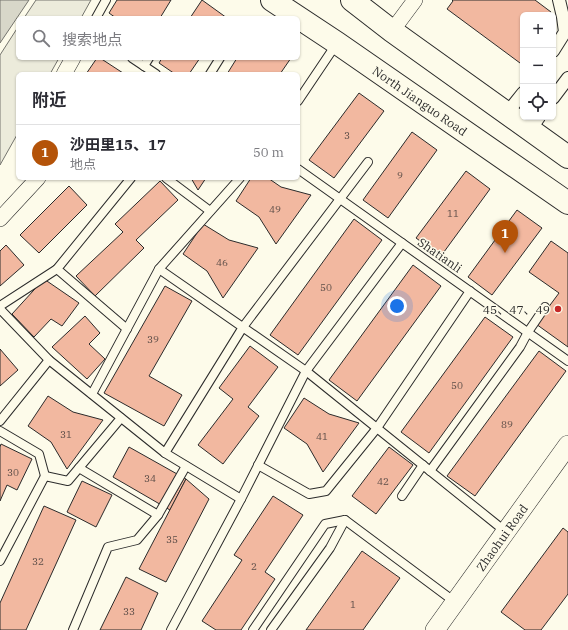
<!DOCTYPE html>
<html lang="zh">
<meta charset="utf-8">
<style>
:root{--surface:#fff;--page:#f7f7f7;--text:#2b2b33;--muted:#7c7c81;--line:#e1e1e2;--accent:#b45309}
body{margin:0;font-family:"IBM Plex Serif","Noto Sans SC",serif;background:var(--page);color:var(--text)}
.controls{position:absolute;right:12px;top:12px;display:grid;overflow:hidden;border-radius:6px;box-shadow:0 1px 3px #0004}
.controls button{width:36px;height:36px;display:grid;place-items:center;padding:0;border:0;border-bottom:1px solid var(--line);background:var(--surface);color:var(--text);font:20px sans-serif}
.you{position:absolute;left:397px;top:306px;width:14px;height:14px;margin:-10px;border:3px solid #fff;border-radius:50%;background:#1a73e8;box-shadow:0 0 0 6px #1a73e833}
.badge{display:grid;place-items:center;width:26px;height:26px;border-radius:50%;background:var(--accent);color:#fff;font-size:13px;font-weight:700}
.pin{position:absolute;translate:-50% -33px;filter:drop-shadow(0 1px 2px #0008)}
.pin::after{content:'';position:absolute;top:21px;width:14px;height:12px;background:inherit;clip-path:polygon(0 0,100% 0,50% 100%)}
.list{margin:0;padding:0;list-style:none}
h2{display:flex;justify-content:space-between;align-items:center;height:52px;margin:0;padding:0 16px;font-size:17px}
h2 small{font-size:13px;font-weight:400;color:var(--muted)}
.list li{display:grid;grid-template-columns:26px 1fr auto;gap:12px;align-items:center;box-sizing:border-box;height:56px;padding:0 16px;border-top:1px solid var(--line)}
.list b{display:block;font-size:15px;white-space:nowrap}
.list p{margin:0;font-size:13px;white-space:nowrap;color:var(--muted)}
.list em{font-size:13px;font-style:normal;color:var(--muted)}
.icon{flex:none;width:22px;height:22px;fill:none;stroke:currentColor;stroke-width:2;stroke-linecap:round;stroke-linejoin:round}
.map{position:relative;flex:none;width:568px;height:630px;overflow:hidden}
.search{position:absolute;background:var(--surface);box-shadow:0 1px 3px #0004;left:16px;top:16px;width:284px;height:44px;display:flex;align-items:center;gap:10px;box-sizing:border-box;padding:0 14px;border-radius:6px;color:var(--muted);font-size:15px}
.panel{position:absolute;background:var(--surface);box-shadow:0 1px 3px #0004;left:16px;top:72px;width:284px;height:108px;border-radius:6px}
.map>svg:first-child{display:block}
.green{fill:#ecebdb;stroke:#74746e}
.water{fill:#d8d7c9;stroke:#74746e}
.building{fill:#f2b8a0;stroke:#2b2b2b}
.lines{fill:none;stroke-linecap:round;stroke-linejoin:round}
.service-casing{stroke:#2b2b2b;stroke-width:10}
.pedestrian-casing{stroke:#2b2b2b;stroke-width:14}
.minor-casing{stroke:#2b2b2b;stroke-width:16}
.tertiary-casing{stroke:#2b2b2b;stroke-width:20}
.secondary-casing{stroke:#2b2b2b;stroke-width:24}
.service{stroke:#fdfbea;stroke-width:8}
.pedestrian{stroke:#fdfbea;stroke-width:12}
.minor{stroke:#fdfbea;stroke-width:15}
.tertiary{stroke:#fdfbea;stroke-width:19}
.secondary{stroke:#fdfbea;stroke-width:22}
.poi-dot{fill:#c62828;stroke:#fdfbea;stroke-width:1.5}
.labels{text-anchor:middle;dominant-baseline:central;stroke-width:3;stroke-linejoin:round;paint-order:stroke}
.number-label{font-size:10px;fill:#5d4e48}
.street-label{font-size:12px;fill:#2b2b2b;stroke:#fdfbea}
.poi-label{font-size:12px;fill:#2b2b2b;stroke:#fdfbea;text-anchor:end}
</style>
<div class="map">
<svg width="568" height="630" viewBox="0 0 568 630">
<rect width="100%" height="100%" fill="#fdfbea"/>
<!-- green -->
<g class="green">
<polygon points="36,0 91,0 81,18 24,18"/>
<polygon points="18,27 18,58 59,58 50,74 18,74 18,133 0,165 0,55"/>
</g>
<!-- water -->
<polygon class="water" points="0,0 29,0 0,43"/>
<!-- building -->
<g class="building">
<polygon points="117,0 171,0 160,18 116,18 109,13"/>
<polygon points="202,0 227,18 190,18"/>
<polygon points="452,0 535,0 551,12 549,15 523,15 523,50 522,52 523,53 523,59 520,63 447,9 453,1"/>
<polygon points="97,58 100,58 123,73 128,74 86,74"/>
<polygon points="162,58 200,58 189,74 175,74 159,63"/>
<polygon points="237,58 291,58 280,74 227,74"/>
<polygon points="359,93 384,111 334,178 309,160"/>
<polygon points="412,132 437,150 388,218 363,200"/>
<polygon points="466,171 490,189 441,256 416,238"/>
<polygon points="191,178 206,178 198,190"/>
<polygon points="251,178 268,178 281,187 311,195 276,244 259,217 236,201"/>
<polygon points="160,181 178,200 136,240 144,248 95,296 76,276 123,232 115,224"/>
<polygon points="69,186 87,205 39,253 20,235"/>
<polygon points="517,210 542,228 492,295 468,277"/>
<polygon points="354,219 382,240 298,355 270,335"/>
<polygon points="203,224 229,240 258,248 223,298 207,271 183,254"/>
<polygon points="551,241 568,253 568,347 536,324 559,293 529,272"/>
<polygon points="6,245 24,265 0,286 0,251"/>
<polygon points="413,265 441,286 357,401 329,380"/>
<polygon points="44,279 79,303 62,326 51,319 34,337 12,314"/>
<polygon points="165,286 192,301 149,376 182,395 164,426 104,393"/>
<polygon points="85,316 100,333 89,344 105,359 87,379 52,347"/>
<polygon points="485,317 513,337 429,453 401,432"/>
<polygon points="250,346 278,367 248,407 259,416 223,464 198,445 233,399 219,388"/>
<polygon points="0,349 18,370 0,386"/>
<polygon points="539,351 566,371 475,496 447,476"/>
<polygon points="48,396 73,412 103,420 67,469 51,442 28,426"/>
<polygon points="304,398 329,414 359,423 323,472 307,444 284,428"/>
<polygon points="1,444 32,459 17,490 7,485 0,501 0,447"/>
<polygon points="129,447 186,479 170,510 113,477"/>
<polygon points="389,447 413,465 376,514 352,496"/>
<polygon points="186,479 209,499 166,582 139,569"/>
<polygon points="82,481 112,495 96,527 67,512"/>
<polygon points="273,496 303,515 265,572 275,579 241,630 216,630 202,621 242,560 234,555"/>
<polygon points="44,506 76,520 26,630 0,630 0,603"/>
<polygon points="563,528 568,532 568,594 541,630 525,630 501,612"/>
<polygon points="362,551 400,578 363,630 306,630"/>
<polygon points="126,577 158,593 141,630 100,630"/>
</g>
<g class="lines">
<defs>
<g id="service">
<polyline points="96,18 106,0"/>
<polyline points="132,58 156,74"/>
<polyline points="144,66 149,58"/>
<polyline points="210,74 220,58"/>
<polyline points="298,101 337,43"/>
<polyline points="298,169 568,361"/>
<polyline points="166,178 210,211"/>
<polyline points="159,269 306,371 506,532"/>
<polyline points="0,306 57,269"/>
<polyline points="0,309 49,360 165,453 241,499"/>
<polyline points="127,329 57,269 131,178"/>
<polyline points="92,394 159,269 240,178"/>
<polyline points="0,421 49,360"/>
<polyline points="0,431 39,454 45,476"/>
<polyline points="165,453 243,327 368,162"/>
<polyline points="258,465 309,494 326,491 377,428 470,291"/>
<polyline points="79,468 158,515"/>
<polyline points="430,471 520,347 528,332 545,307"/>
<polyline points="402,496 423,465"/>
<polyline points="0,561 45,476 68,481 121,418"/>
<polyline points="73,630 108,547 137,540 158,515 186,466"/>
<polyline points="171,630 241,499 306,371 402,243"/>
<polyline points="253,630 325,524 345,520 455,602"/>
<polyline points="271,630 330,548 345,520"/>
</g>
<g id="pedestrian">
<polyline points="553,51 565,32 563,17 559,0"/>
<polyline points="553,98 568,78"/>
<polyline points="507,113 523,93"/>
<polyline points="530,130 539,117"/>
</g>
<g id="minor">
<polyline points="392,31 415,0"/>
<polyline points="64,74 73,58"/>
<polyline points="0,219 38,178"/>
</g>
<g id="tertiary">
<path id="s1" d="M 435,630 L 568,445"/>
</g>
<g id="secondary">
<path id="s2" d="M 272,0 L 337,43 L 568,203"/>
<polyline points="352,0 392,31 568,157"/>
</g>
</defs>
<!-- service casing -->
<use href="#service" class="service-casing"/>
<!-- pedestrian casing -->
<use href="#pedestrian" class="pedestrian-casing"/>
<!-- minor casing -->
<use href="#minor" class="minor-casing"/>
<!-- tertiary casing -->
<use href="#tertiary" class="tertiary-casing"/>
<!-- secondary casing -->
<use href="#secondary" class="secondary-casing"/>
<!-- service -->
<use href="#service" class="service"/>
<!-- pedestrian -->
<use href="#pedestrian" class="pedestrian"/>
<!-- minor -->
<use href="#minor" class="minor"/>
<!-- tertiary -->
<use href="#tertiary" class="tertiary"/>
<!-- secondary -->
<use href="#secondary" class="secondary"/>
</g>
<!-- markers -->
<circle class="poi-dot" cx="558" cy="309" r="4"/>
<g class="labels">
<!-- number labels -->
<g class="number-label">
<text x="347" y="135">3</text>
<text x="400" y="175">9</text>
<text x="275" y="209">49</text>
<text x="453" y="213">11</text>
<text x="222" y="262">46</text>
<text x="326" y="287">50</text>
<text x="153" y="339">39</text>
<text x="457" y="385">50</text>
<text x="507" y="424">89</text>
<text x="66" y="434">31</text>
<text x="322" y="436">41</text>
<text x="13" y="472">30</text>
<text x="150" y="478">34</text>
<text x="383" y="481">42</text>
<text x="172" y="539">35</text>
<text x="38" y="561">32</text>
<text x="254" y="566">2</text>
<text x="353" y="604">1</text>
<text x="129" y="611">33</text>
</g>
<!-- street labels -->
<g class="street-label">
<text stroke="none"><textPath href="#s2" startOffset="179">North Jianguo Road</textPath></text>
<text transform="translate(440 255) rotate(35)">Shatianli</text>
<text stroke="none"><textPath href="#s1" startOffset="114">Zhaohui Road</textPath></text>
</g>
<!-- poi labels -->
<g class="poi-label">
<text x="550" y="309">45、47、49</text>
</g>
</g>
</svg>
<div class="controls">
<button>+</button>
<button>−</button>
<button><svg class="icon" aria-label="locate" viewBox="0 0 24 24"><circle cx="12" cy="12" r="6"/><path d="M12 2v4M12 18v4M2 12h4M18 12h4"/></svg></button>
</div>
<div class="you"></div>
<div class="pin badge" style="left:505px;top:253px">1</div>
<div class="search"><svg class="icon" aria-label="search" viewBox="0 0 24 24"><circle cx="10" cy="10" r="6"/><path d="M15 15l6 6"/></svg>搜索地点</div>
<section class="panel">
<h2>附近<small></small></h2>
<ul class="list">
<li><span class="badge">1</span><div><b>沙田里15、17</b><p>地点</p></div><em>50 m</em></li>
</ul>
</section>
</div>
